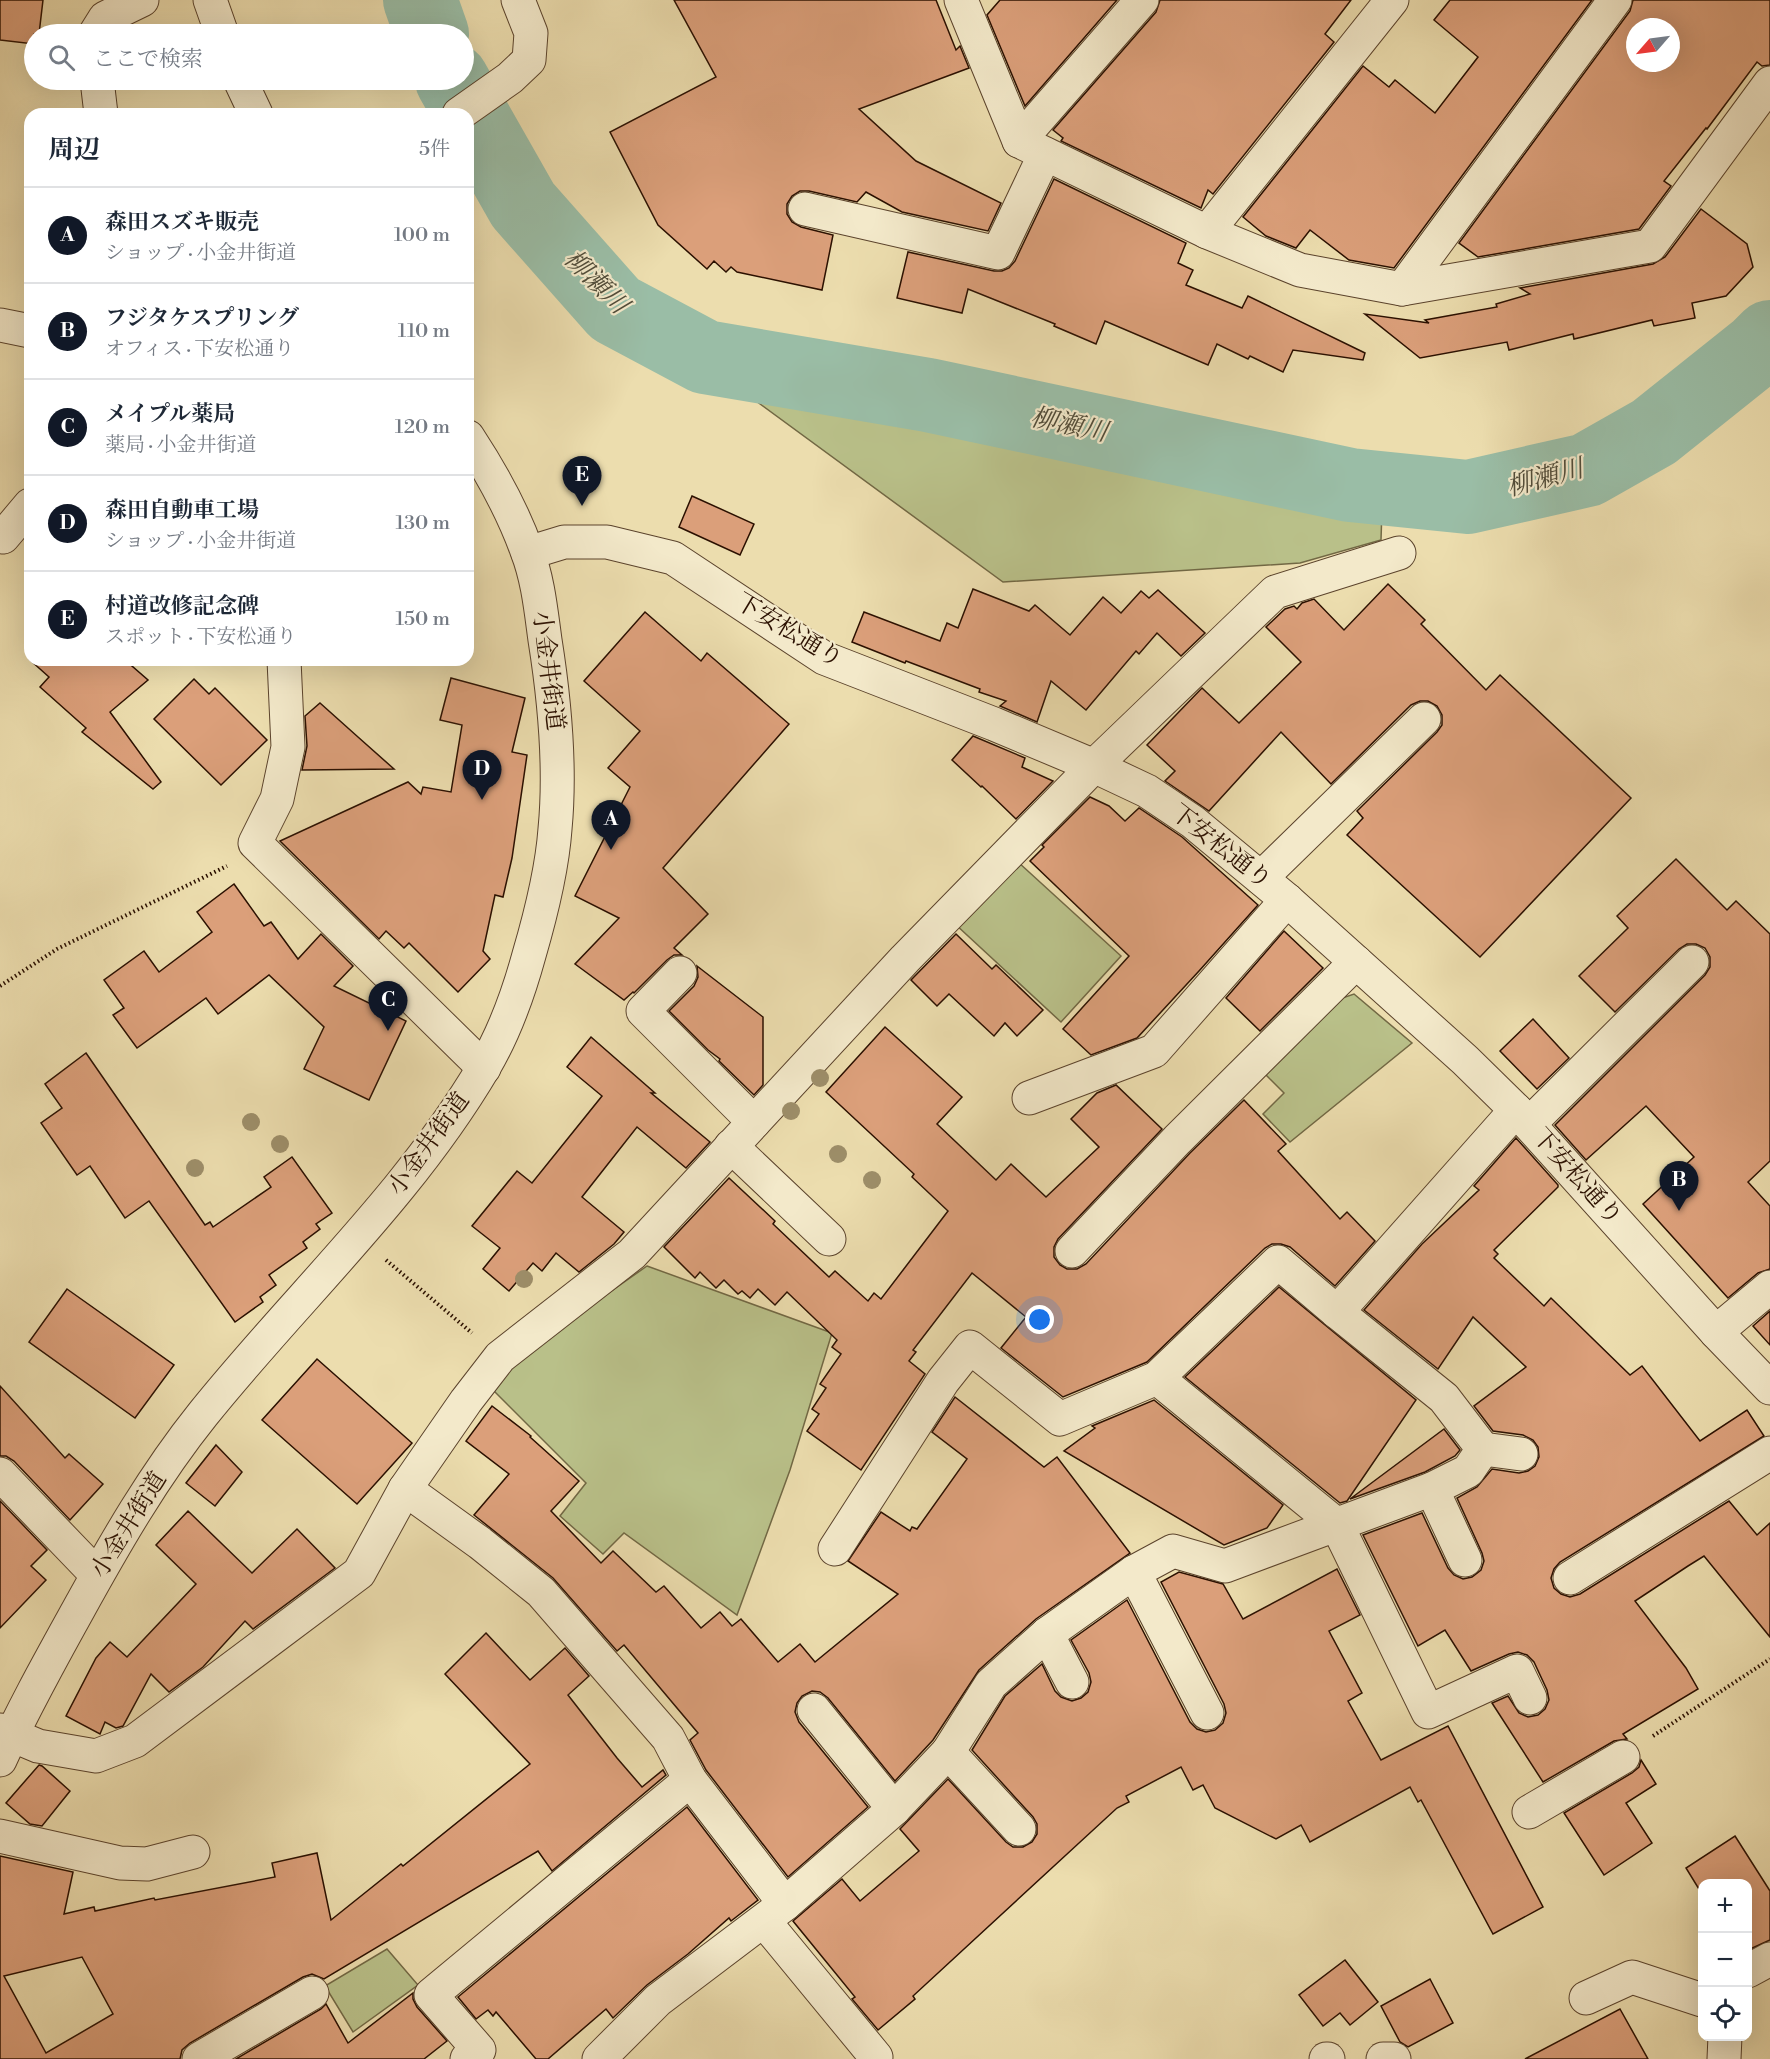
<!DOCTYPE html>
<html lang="ja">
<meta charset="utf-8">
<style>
:root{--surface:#fff;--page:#f6f6f7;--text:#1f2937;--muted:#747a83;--line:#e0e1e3;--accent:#111827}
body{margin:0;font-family:"Libre Bodoni","Noto Serif JP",serif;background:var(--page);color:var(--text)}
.controls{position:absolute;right:18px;bottom:18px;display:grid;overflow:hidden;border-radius:12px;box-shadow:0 6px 24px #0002}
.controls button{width:54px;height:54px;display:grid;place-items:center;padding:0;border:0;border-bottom:2px solid var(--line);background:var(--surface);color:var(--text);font:30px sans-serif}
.compass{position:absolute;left:1626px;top:18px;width:54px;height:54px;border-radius:50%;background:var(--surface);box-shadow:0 6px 24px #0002;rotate:242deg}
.you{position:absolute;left:1040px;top:1320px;width:21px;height:21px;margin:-15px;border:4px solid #fff;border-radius:50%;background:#1a73e8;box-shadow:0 0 0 9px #1a73e833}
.badge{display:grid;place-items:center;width:39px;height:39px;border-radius:50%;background:var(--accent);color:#fff;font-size:20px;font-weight:700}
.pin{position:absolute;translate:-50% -50px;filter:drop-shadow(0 2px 3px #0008)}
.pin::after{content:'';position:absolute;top:32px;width:21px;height:18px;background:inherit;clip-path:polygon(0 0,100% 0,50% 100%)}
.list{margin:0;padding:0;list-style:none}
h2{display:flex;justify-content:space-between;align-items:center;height:78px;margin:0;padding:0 24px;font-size:26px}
h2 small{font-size:20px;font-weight:400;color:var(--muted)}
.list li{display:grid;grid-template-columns:39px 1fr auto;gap:18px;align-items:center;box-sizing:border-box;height:96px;padding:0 24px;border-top:2px solid var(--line)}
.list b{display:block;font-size:22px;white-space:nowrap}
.list p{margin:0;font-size:20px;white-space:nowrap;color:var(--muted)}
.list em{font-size:20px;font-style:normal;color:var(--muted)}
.icon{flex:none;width:33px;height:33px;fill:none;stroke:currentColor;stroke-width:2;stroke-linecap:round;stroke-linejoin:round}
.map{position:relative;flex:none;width:1770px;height:2059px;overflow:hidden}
.search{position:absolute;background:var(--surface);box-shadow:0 6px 24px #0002;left:24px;top:24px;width:450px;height:66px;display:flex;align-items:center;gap:15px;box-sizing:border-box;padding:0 21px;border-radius:33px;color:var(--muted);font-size:22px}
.panel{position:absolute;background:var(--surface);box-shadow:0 6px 24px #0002;left:24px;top:108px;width:450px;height:558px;border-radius:18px}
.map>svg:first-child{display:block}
.green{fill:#b9c089;stroke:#726844;stroke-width:1.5}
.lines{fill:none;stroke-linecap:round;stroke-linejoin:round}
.river{stroke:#9abda6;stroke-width:74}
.building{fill:#db9f7a;stroke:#2b1000;stroke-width:1.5;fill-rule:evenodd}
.minor-casing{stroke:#5b432c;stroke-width:35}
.path{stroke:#2b1000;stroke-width:4;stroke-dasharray:1.5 3;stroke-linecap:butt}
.minor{stroke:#f3e9ca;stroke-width:33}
.tree{fill:#9d8e69}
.labels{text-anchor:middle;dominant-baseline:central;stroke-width:4.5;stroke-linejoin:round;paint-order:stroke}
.street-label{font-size:24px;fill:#2b1000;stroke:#f3e9ca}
.water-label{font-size:26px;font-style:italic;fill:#524d3a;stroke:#f3e9ca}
</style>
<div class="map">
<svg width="1770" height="2059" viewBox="0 0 1770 2059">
<rect width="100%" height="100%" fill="#ecddae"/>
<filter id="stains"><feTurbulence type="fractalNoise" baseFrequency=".00333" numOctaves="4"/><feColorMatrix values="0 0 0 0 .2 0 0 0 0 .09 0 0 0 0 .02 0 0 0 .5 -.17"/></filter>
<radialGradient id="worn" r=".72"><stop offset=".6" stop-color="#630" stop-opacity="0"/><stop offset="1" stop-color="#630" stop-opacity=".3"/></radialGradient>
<!-- green -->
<g class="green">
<polygon points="741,390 1382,509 1381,540 1300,563 1003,582"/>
<polygon points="1018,862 1121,956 1061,1022 954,923"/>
<polygon points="1354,994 1412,1043 1290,1142 1263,1114 1284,1093 1259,1068 1319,1006"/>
<polygon points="647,1266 832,1333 790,1470 737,1615 624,1533 603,1554 560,1516 586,1483 493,1390 516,1363 570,1320"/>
<polygon points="387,1949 418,1985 353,2032 325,1986"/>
</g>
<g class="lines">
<!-- river -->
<g class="river">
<polyline points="420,0 432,34"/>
<polyline points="452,80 523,205 615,309 705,357 928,395 1350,485 1468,497 1587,470 1654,432 1758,349 1770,337"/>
</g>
</g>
<!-- building -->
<g class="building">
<polygon points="0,0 43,0 39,34 34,34 34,44 0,40"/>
<polygon points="674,0 936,0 956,50 960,46 969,68 859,109 916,161 1001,203 988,231 902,212 866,192 857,202 809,191 800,191 792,196 787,204 787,214 792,222 801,227 833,235 822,290 737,272 731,267 726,272 714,261 707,269 658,225 610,132 716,77"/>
<polygon points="1000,0 1117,0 1025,106 987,15"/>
<polygon points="1160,0 1351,0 1325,34 1334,42 1213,194 1208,190 1201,208 1061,141 1063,138 1053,130 1156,12"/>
<polygon points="1450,0 1592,0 1394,268 1349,260 1310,230 1296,248 1266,236 1243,217 1363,66 1389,87 1395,80 1435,113 1478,57 1434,20"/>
<path d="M 1633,0 L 1770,0 L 1770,65 L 1762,66 L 1757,62 L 1707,129 L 1706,128 L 1664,181 L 1671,186 L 1639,229 L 1478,257 L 1459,243 L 1630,11 ZM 1635,27 L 1671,27 L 1671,63 L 1635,63 Z"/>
<polygon points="1054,179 1186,243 1178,263 1193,270 1186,285 1242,308 1248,296 1365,353 1363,360 1293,350 1283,372 1250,356 1248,359 1217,344 1208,365 1105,321 1096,344 1054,326 1055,324 968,289 962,313 897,298 908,252 994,271 1002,271 1009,268 1015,261"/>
<polygon points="1701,209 1747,244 1753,267 1726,296 1692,303 1695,318 1654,326 1652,320 1574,339 1573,334 1509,350 1507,342 1420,358 1365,314 1429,323 1425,320 1497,307 1496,304 1530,294 1520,288 1653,264 1665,257"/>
<polygon points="692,496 754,524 740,555 679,527"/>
<polygon points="1388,584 1425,620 1421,624 1486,690 1500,675 1631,798 1480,957 1347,835 1363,818 1357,811 1437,732 1442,725 1442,715 1437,706 1428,701 1420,701 1411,705 1331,784 1281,732 1209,811 1165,781 1175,771 1147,745 1202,688 1239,723 1301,662 1266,627 1285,609 1294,606 1297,609 1302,603 1314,599 1344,630"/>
<polygon points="973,589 1029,611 1035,605 1070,635 1103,597 1121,613 1141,591 1149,598 1158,590 1205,633 1181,656 1157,633 1139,654 1136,651 1086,710 1051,681 1037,722 1000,706 1006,701 979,692 980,689 906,661 905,663 852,642 864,612 940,641 947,623 958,628"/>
<polygon points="645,612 701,661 707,653 789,724 663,868 708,914 674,948 682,955 674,955 667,960 634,993 633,992 624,1000 575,964 619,918 575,896 630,787 608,768 640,731 584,681"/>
<polygon points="30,660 125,660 148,680 110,712 161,782 153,789 82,732 86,728 40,687 49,677"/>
<polygon points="451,678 525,698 512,752 527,755 512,858 503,897 495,895 483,951 490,959 458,992 409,943 404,948 386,931 379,939 280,841 408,782 421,794 423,787 451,792 462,725 440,720"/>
<polygon points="194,679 209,694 215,688 267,740 221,785 154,719"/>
<polygon points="320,703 358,737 394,769 302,770 307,746 305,716"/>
<polygon points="973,736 1025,758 1022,767 1053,781 1016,819 982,786 981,787 952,760"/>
<polygon points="1090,797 1109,806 1125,821 1139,808 1182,837 1258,905 1199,971 1137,1038 1091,1055 1063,1029 1129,956 1030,861 1044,847 1042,845"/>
<polygon points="1676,859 1727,910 1736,901 1770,934 1770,1161 1748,1182 1770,1206 1770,1269 1758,1273 1728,1298 1643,1204 1694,1157 1646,1106 1586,1160 1555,1125 1705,975 1710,967 1710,957 1705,948 1696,944 1687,944 1679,949 1615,1012 1579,976 1628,928 1617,916"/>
<polygon points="234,884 264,926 271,922 298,959 321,934 353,966 334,986 406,1021 369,1100 304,1069 324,1027 269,975 218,1014 206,998 137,1048 113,1015 124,1008 104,980 144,951 159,972 212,932 197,912"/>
<polygon points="1284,931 1323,968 1260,1031 1226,998"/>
<polygon points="956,934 992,969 996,965 1043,1010 1017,1036 1005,1023 994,1036 949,994 937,1006 911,980"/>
<polygon points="697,966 763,1017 763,1085 754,1095 719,1061 720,1059 708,1050 669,1011 694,986 698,977"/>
<polygon points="1533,1019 1569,1058 1537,1089 1500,1051"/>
<polygon points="885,1027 962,1097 937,1124 996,1180 1011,1164 1046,1197 1099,1147 1071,1119 1097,1093 1116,1085 1162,1129 1058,1239 1054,1247 1054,1257 1060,1265 1067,1269 1077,1269 1086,1264 1190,1153 1244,1100 1286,1144 1278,1151 1340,1219 1347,1212 1375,1241 1335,1286 1290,1247 1281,1244 1272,1244 1265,1248 1147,1362 1063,1397 1001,1348 1026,1317 972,1273 913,1350 916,1352 909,1361 925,1374 861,1470 807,1431 819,1414 812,1409 826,1388 820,1384 841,1354 832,1347 837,1340 787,1292 775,1305 758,1289 750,1298 742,1291 738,1294 724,1280 716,1288 700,1272 695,1278 664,1247 729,1178 775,1221 773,1224 829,1277 835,1271 868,1301 874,1293 881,1299 948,1211 912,1177 914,1174 826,1092"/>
<polygon points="591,1037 655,1093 651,1093 710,1142 686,1168 637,1127 582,1197 624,1232 614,1244 579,1272 556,1253 542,1271 533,1263 509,1291 483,1269 500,1248 472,1226 517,1171 532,1183 602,1096 567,1067"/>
<polygon points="86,1053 205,1225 210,1222 213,1227 271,1187 264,1177 292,1157 332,1213 316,1224 320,1229 303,1242 307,1248 269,1275 276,1285 260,1297 263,1302 235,1322 149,1201 125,1218 90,1166 77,1175 41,1123 62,1108 45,1084"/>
<polygon points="1516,1138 1558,1185 1558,1187 1494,1250 1498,1254 1494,1258 1544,1306 1551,1298 1630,1375 1642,1366 1700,1441 1747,1410 1764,1436 1560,1562 1554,1569 1551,1578 1554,1588 1561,1594 1570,1597 1580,1594 1729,1501 1757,1535 1770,1523 1770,1637 1704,1556 1688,1566 1635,1601 1686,1668 1698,1689 1623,1734 1627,1739 1614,1741 1543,1782 1492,1703 1508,1696 1519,1713 1528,1717 1538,1715 1545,1709 1549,1700 1547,1690 1534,1662 1527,1655 1518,1652 1509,1654 1471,1671 1445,1630 1418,1646 1363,1535 1422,1513 1448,1568 1454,1575 1463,1579 1472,1577 1481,1570 1484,1561 1482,1553 1457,1498 1477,1487 1492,1469 1519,1473 1528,1471 1535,1466 1539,1457 1538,1447 1533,1440 1523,1435 1493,1431 1474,1406 1526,1367 1473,1317 1438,1369 1364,1310 1422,1244 1479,1190 1474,1186"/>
<polygon points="1279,1287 1416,1400 1347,1501 1340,1503 1185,1377"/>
<polygon points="67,1289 174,1365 135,1418 29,1342"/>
<polygon points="1770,1311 1770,1345 1753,1326"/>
<polygon points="317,1359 412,1443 357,1504 262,1420"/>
<polygon points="0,1386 65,1458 69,1454 103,1484 70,1520 14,1461 6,1456 0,1456"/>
<polygon points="955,1397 1044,1467 1057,1457 1130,1553 1036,1619 979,1670 933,1740 895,1781 828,1698 820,1692 812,1691 802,1696 797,1703 795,1712 799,1722 868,1807 788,1877 706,1770 690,1740 698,1733 624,1645 617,1651 553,1578 474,1515 509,1474 466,1441 492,1406 531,1436 530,1437 579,1481 551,1511 601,1563 613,1551 656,1592 664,1586 701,1628 720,1612 732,1626 741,1619 778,1662 800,1644 815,1662 898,1594 848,1561 881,1512 910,1531 912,1527 917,1529 967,1459 932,1432"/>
<polygon points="1154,1400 1283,1505 1267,1528 1224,1545 1064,1451 1095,1428 1092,1426"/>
<polygon points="1444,1429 1460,1450 1455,1456 1425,1472 1350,1499"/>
<polygon points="216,1445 242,1472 215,1506 186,1483"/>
<polygon points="0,1501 47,1550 31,1566 46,1580 0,1628"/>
<polygon points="188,1511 252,1573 297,1529 335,1568 253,1629 245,1621 203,1667 169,1692 151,1674 123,1726 116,1728 105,1722 100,1734 66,1716 96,1658 110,1642 127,1657 196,1584 156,1545"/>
<polygon points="1337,1569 1360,1615 1329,1631 1362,1693 1348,1701 1381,1760 1448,1726 1543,1907 1493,1934 1421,1800 1418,1802 1410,1787 1310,1842 1301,1825 1276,1839 1215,1808 1203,1785 1193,1790 1181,1767 1126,1796 1129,1802 1117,1808 913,1996 915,1999 878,2030 852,1999 855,1997 793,1921 842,1879 860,1901 919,1851 900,1829 948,1779 1006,1842 1013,1847 1023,1847 1032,1842 1037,1834 1037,1824 1033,1817 972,1750 1005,1696 1042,1664 1055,1691 1061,1697 1072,1701 1081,1698 1088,1692 1091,1682 1089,1673 1071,1640 1127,1600 1190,1722 1197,1729 1206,1732 1215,1730 1223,1723 1226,1713 1224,1704 1161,1582 1179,1572 1223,1584 1243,1619"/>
<path d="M 486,1633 L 530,1680 L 565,1648 L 589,1676 L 568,1695 L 617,1758 L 642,1787 L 663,1770 L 666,1775 L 552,1871 L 538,1851 L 324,1979 L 312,1974 L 303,1977 L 190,2043 L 182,2050 L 180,2059 L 0,2059 L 0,1856 L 73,1872 L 64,1914 L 94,1907 L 95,1911 L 154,1898 L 155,1900 L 275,1877 L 272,1863 L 317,1853 L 331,1920 L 401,1864 L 403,1866 L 530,1764 L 445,1674 ZM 82,1957 L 113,2014 L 46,2053 L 4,1976 Z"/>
<polygon points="1641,1760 1656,1784 1626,1803 1652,1843 1604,1875 1564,1813 1632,1773 1639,1767"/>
<polygon points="39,1765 42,1766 70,1791 42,1826 30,1824 6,1803"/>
<polygon points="687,1807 758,1900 731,1921 729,1918 688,1954 647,1985 613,2018 606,2009 548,2059 536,2059 496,2012 493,2016 488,2010 476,2019 458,1997"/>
<polygon points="1735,1836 1770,1891 1770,1940 1748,1950 1748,1884 1702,1884 1702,1894 1686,1868"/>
<polygon points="1345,1960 1378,2002 1350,2025 1340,2013 1323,2026 1299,1995"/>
<polygon points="1430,1979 1453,2023 1408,2047 1400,2042 1381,2006"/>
<polygon points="413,1993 413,1999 417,2007 447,2041 424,2059 236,2059 321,2009 326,2004 348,2043"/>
<polygon points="1620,2009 1648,2059 1525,2059"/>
</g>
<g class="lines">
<defs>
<g id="minor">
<polyline points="210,0 222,34"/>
<polyline points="961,0 1019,141 1207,232 1300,270 1402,289 1650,246 1770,83"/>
<polyline points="95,34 105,18 142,0"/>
<polyline points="97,80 101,114"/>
<polyline points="240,80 256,114"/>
<polyline points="459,114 510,78 529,60 531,33 518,0"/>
<polyline points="1019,141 1142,0"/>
<polyline points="805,209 998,253 1045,154"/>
<polyline points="1207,232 1392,0"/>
<polyline points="1402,289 1615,0"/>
<polyline points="0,325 30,331"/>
<polyline points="3,537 30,505"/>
<polyline points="528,553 564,542 607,542 673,558 824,658 994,724 1094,766 1147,791 1193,822 1287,900 1356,962 1465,1060 1516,1110 1716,1332 1770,1388"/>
<polyline points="284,660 288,747 277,799 255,843 484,1068"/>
<polyline points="1261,878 1424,719"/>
<polyline points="680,973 643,1011 754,1122"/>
<polyline points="1029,1098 1154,1051 1287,900"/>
<polyline points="1529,1124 1692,962"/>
<polyline points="731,1146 829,1239"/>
<polyline points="1072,1251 1177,1140 1356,962"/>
<polyline points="1716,1332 1770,1287"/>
<polyline points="1157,1378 1337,1525 1428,1712 1517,1671 1530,1698"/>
<polyline points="1483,1449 1521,1454"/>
<polyline points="0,1474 97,1575"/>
<polyline points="405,1489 480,1543 541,1592 668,1738 690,1780 785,1904 894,1809 948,1752 991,1684 1047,1634 1134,1572 1173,1551 1225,1566 1432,1489 1468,1471 1483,1449 1444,1398 1337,1312"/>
<polyline points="1432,1489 1465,1560"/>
<polyline points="835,1549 943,1381 970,1347 1060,1419 1157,1378 1278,1262 1337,1312 1516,1110"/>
<polyline points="1134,1572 1207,1713"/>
<polyline points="1570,1578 1770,1453"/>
<polyline points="1047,1634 1072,1682"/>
<polyline points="814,1710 894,1809"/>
<polyline points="0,1730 38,1746 96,1756 135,1741 359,1573 405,1489 466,1401 500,1357 632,1254 905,959 1094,766 1275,592 1399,553"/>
<polyline points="948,1752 1019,1829"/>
<path d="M 0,1760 C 23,1709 50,1661 77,1612 C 115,1543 154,1475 203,1414 C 296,1298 408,1196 484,1067 C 505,1032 518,995 529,955 C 541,914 552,871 555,829 C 561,766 555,703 545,640 C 541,611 538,579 527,551 C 513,512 491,472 468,437"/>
<polyline points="1529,1812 1623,1757"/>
<polyline points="0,1836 120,1863 147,1864 193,1852"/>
<polyline points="764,1921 876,2057"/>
<polyline points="1748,1971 1770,1959"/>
<polyline points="1586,1998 1632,1977 1702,2000"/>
<polyline points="199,2059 312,1993"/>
<polyline points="467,2059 479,2050 431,1995 690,1780"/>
<polyline points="599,2059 658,2000 785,1904"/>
<polyline points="1326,2059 1328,2059"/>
<polyline points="1383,2059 1394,2059"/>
<polyline points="1724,2059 1725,2036"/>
</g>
</defs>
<!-- minor casing -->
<use href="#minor" class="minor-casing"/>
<!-- path -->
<g class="path">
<polyline points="0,986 57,949 227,866"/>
<polyline points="386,1260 472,1333"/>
<polyline points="1653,1736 1770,1659"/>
</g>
<!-- minor -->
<use href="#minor" class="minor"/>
</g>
<!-- trees -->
<g class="tree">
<circle cx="820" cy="1078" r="9"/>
<circle cx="791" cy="1111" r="9"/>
<circle cx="251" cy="1122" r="9"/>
<circle cx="280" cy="1144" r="9"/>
<circle cx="838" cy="1154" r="9"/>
<circle cx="195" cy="1168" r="9"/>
<circle cx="872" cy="1180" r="9"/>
<circle cx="524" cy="1279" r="9"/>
</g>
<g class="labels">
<!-- street labels -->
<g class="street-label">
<text transform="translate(789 631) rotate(31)">下安松通り</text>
<text transform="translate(548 671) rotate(83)">小金井街道</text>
<text transform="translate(1221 847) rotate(38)">下安松通り</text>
<text transform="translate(429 1144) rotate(-54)">小金井街道</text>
<text transform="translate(1577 1177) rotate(48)">下安松通り</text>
<text transform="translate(129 1525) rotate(-58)">小金井街道</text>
</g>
<!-- water labels -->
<g class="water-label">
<text transform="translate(596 282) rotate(45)">柳瀬川</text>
<text transform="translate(1069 425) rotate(12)">柳瀬川</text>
<text transform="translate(1545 478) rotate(-15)">柳瀬川</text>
</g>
</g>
<rect width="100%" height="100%" filter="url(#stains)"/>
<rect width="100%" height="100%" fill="url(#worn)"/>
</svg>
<div class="controls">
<button>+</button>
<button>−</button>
<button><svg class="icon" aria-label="locate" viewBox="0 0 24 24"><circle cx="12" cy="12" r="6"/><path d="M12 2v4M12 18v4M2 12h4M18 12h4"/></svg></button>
</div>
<svg class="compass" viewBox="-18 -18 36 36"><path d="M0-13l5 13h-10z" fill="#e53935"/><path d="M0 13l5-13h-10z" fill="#747a83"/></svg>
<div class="you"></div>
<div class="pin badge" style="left:611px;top:850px">A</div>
<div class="pin badge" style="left:1679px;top:1211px">B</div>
<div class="pin badge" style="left:388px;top:1031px">C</div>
<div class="pin badge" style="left:482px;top:800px">D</div>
<div class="pin badge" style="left:582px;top:506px">E</div>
<div class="search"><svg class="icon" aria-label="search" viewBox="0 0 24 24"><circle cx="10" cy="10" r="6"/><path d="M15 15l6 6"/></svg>ここで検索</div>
<section class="panel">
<h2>周辺<small>5件</small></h2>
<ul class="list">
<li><span class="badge">A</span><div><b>森田スズキ販売</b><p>ショップ · 小金井街道</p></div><em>100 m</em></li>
<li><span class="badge">B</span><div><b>フジタケスプリング</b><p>オフィス · 下安松通り</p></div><em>110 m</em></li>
<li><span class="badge">C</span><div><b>メイプル薬局</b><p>薬局 · 小金井街道</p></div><em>120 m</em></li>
<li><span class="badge">D</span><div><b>森田自動車工場</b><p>ショップ · 小金井街道</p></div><em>130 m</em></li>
<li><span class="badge">E</span><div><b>村道改修記念碑</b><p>スポット · 下安松通り</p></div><em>150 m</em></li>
</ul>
</section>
</div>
